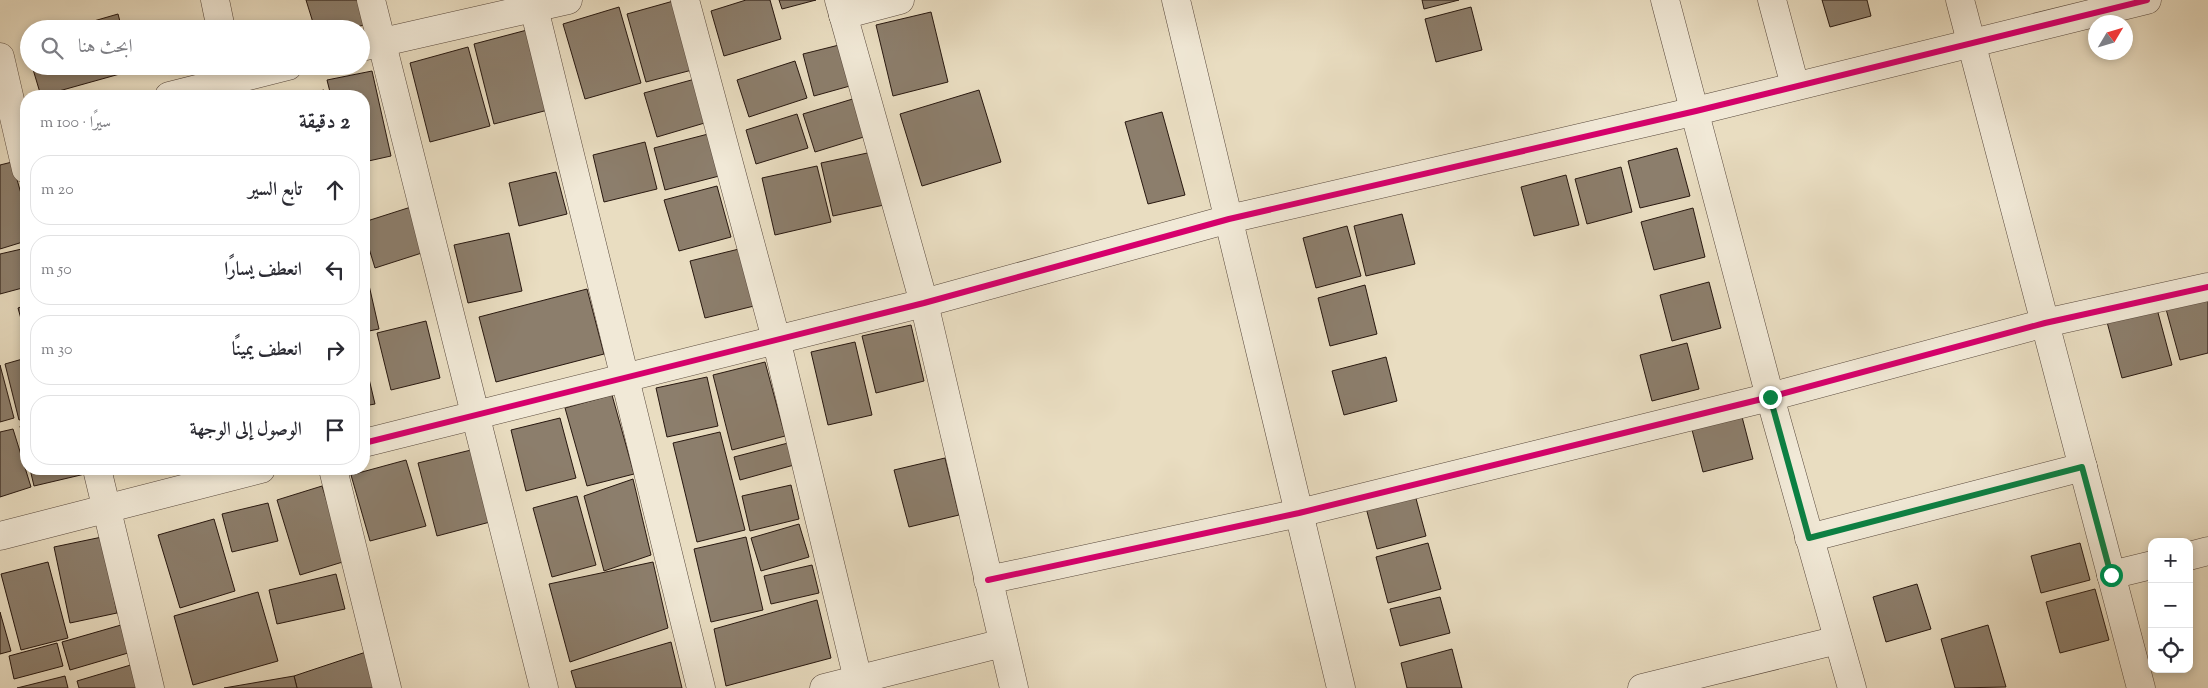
<!DOCTYPE html>
<html lang="ar">
<meta charset="utf-8">
<style>
:root{--surface:#fff;--page:#f7f7f7;--text:#2b2b33;--muted:#7c7c81;--line:#e1e1e2}
body{margin:0;font-family:"Sorts Mill Goudy",Amiri,serif;background:var(--page);color:var(--text);direction:rtl}
.controls{position:absolute;right:15px;bottom:15px;display:grid;overflow:hidden;border-radius:10px;box-shadow:0 2px 8px #0003}
.controls button{width:45px;height:45px;display:grid;place-items:center;padding:0;border:0;border-bottom:1px solid var(--line);background:var(--surface);color:var(--text);font:25px sans-serif}
.compass{position:absolute;left:2088px;top:15px;width:45px;height:45px;border-radius:50%;background:var(--surface);box-shadow:0 2px 8px #0003;rotate:52deg}
.stop{position:absolute;width:15px;height:15px;margin:-11px;border:4px solid #0b8043;border-radius:50%;background:#fff}
.stop.end{background:#0b8043;border-color:#fff;box-shadow:0 1px 5px #0008}
.list{margin:0;padding:0;list-style:none}
h2{display:flex;justify-content:space-between;align-items:center;height:65px;margin:0;padding:0 20px;font-size:21px}
h2 small{font-size:16px;font-weight:400;color:var(--muted)}
.list li{display:grid;grid-template-columns:32px 1fr auto;gap:15px;align-items:center;box-sizing:border-box;height:70px;margin:0 10px 10px;padding:0 10px;border:1px solid var(--line);border-radius:20px}
.list b{display:block;font-size:19px;white-space:nowrap}
.list em{font-size:16px;font-style:normal;color:var(--muted)}
.icon{flex:none;width:28px;height:28px;fill:none;stroke:currentColor;stroke-width:2;stroke-linecap:round;stroke-linejoin:round}
.map{position:relative;flex:none;width:2208px;height:688px;overflow:hidden;direction:ltr}
.search{position:absolute;background:var(--surface);box-shadow:0 2px 8px #0003;left:20px;top:20px;width:350px;height:55px;display:flex;align-items:center;gap:12px;box-sizing:border-box;padding:0 18px;border-radius:28px;color:var(--muted);font-size:19px}
.panel{position:absolute;background:var(--surface);box-shadow:0 2px 8px #0003;left:20px;top:90px;width:350px;height:385px;border-radius:20px;direction:rtl}
.map>svg:first-child{display:block}
.building{fill:#8c7e6c;stroke:#27170f}
.lines{fill:none;stroke-linecap:round;stroke-linejoin:round}
.minor-casing{stroke:#58483c;stroke-width:29}
.tertiary-casing{stroke:#58483c;stroke-width:29}
.minor{stroke:#f1e9d7;stroke-width:28}
.tertiary{stroke:#f1e9d7;stroke-width:28}
.cycleway-casing{stroke:#f1e9d7;stroke-width:9}
.cycleway{stroke:#d6006c;stroke-width:6}
.route{stroke:#0b8043;stroke-width:6}
</style>
<div class="map">
<svg width="2208" height="688" viewBox="0 0 2208 688">
<rect width="100%" height="100%" fill="#e9ddc1"/>
<filter id="stains"><feTurbulence type="fractalNoise" baseFrequency=".004" numOctaves="4"/><feColorMatrix values="0 0 0 0 .2 0 0 0 0 .09 0 0 0 0 .02 0 0 0 .5 -.17"/></filter>
<radialGradient id="worn" r=".72"><stop offset=".6" stop-color="#630" stop-opacity="0"/><stop offset="1" stop-color="#630" stop-opacity=".3"/></radialGradient>
<!-- building -->
<g class="building">
<polygon points="306,0 360,0 367,24 350,29 315,29"/>
<polygon points="677,0 696,69 646,82 627,14"/>
<polygon points="746,0 770,0 781,39 724,56 711,11"/>
<polygon points="779,0 816,0 782,9"/>
<polygon points="1422,0 1459,0 1424,9"/>
<polygon points="1822,0 1867,0 1871,16 1830,27"/>
<polygon points="619,7 641,83 585,99 563,24"/>
<polygon points="1471,7 1482,50 1436,62 1425,19"/>
<polygon points="931,12 948,82 893,96 876,25"/>
<polygon points="118,14 122,29 66,29"/>
<polygon points="527,30 548,110 494,124 474,44"/>
<polygon points="847,43 857,84 814,96 803,54"/>
<polygon points="468,47 490,126 430,142 410,63"/>
<polygon points="795,61 807,98 749,117 737,80"/>
<polygon points="32,66 133,66 134,70 41,96"/>
<polygon points="372,71 391,156 364,162 364,96 331,96 327,80"/>
<polygon points="695,79 708,122 657,137 644,93"/>
<polygon points="324,90 326,96 296,96"/>
<polygon points="979,90 1001,162 922,186 900,114"/>
<polygon points="856,98 867,136 815,152 803,114"/>
<polygon points="1162,112 1185,195 1148,204 1125,122"/>
<polygon points="797,114 808,148 756,164 746,130"/>
<polygon points="712,133 723,175 665,190 654,148"/>
<polygon points="645,142 657,189 604,202 593,155"/>
<polygon points="1677,148 1690,196 1640,208 1628,161"/>
<polygon points="872,152 884,205 833,216 821,163"/>
<polygon points="12,162 26,211 26,241 0,249 0,165"/>
<polygon points="817,166 831,222 775,235 762,178"/>
<polygon points="1621,167 1632,212 1587,224 1575,179"/>
<polygon points="556,172 567,214 519,226 509,183"/>
<polygon points="1566,175 1579,225 1534,236 1521,187"/>
<polygon points="717,186 731,237 679,251 664,200"/>
<polygon points="414,206 428,251 375,268 364,232 364,222"/>
<polygon points="1693,208 1705,257 1654,270 1641,222"/>
<polygon points="1402,214 1415,264 1366,276 1354,226"/>
<polygon points="1347,226 1361,276 1316,288 1303,238"/>
<polygon points="509,233 522,291 468,303 454,245"/>
<polygon points="26,248 26,287 0,294 0,254"/>
<polygon points="739,249 754,306 705,318 690,261"/>
<polygon points="366,272 379,329 364,332 364,273"/>
<polygon points="1709,282 1721,328 1672,341 1660,295"/>
<polygon points="1365,285 1377,334 1330,346 1318,298"/>
<polygon points="587,289 604,354 496,382 479,317"/>
<polygon points="2208,298 2208,353 2180,360 2166,309"/>
<polygon points="26,305 26,337 18,308"/>
<polygon points="2157,309 2172,365 2122,378 2107,322"/>
<polygon points="426,321 440,378 391,390 377,333"/>
<polygon points="911,325 924,381 876,393 862,336"/>
<polygon points="855,342 872,415 828,425 811,352"/>
<polygon points="1687,343 1699,389 1652,401 1640,355"/>
<polygon points="1386,357 1397,401 1344,415 1332,371"/>
<polygon points="26,358 26,418 19,420 5,364"/>
<polygon points="365,362 375,404 364,406 364,363"/>
<polygon points="765,362 785,436 732,450 713,375"/>
<polygon points="0,365 14,418 0,422"/>
<polygon points="707,377 718,426 667,437 656,388"/>
<polygon points="612,395 634,474 587,486 565,408"/>
<polygon points="1741,413 1753,459 1703,472 1691,426"/>
<polygon points="560,418 576,478 526,491 511,430"/>
<polygon points="26,424 26,453 20,426"/>
<polygon points="13,429 31,487 0,497 0,432"/>
<polygon points="720,432 745,530 697,542 673,443"/>
<polygon points="788,443 794,465 740,480 734,457"/>
<polygon points="471,450 490,522 437,536 418,463"/>
<polygon points="945,458 959,515 909,527 894,470"/>
<polygon points="406,460 426,526 370,541 351,475"/>
<polygon points="30,469 83,469 85,474 34,486"/>
<polygon points="633,479 651,555 604,571 584,496"/>
<polygon points="791,485 799,519 750,531 742,496"/>
<polygon points="322,486 346,561 300,575 277,500"/>
<polygon points="1414,491 1426,536 1377,549 1365,504"/>
<polygon points="577,496 596,565 552,577 533,508"/>
<polygon points="268,503 278,541 232,552 222,514"/>
<polygon points="214,519 235,591 180,608 158,535"/>
<polygon points="799,524 809,557 761,571 751,538"/>
<polygon points="102,537 117,613 70,623 54,547"/>
<polygon points="746,537 763,610 711,622 694,549"/>
<polygon points="1428,543 1441,589 1388,603 1376,557"/>
<polygon points="2080,543 2090,580 2041,593 2031,556"/>
<polygon points="48,562 68,638 21,650 1,574"/>
<polygon points="653,562 668,628 570,662 549,584"/>
<polygon points="812,565 819,593 771,604 764,576"/>
<polygon points="336,574 345,609 277,624 269,590"/>
<polygon points="1917,584 1931,629 1886,642 1873,597"/>
<polygon points="2095,589 2109,640 2060,653 2046,602"/>
<polygon points="258,592 278,661 193,685 174,616"/>
<polygon points="1440,597 1450,633 1400,646 1390,609"/>
<polygon points="817,600 831,658 726,686 714,629"/>
<polygon points="0,612 11,651 0,654"/>
<polygon points="121,625 128,653 70,670 62,642"/>
<polygon points="1988,625 2006,687 1955,688 1941,639"/>
<polygon points="671,642 682,688 576,688 571,671"/>
<polygon points="57,643 63,666 14,679 9,656"/>
<polygon points="1452,649 1462,688 1407,688 1401,663"/>
<polygon points="369,651 377,688 297,688 294,676"/>
<polygon points="134,664 142,688 79,688 77,681"/>
<polygon points="65,676 68,688 17,688"/>
<polygon points="294,676 297,688 224,688"/>
</g>
<g class="lines">
<defs>
<g id="minor">
<polyline points="215,0 221,29"/>
<polyline points="371,0 544,688"/>
<polyline points="532,0 701,688"/>
<polyline points="685,0 776,339 860,688"/>
<polyline points="839,0 924,303 1014,688"/>
<polyline points="1665,0 1770,397 1852,688"/>
<polyline points="1772,0 1795,86"/>
<polyline points="1960,0 2141,688"/>
<polyline points="843,15 900,0"/>
<polyline points="361,47 568,0"/>
<polyline points="0,57 26,169"/>
<polyline points="169,96 288,66"/>
<polyline points="364,443 924,303 1229,219 1696,111 2147,0"/>
<polyline points="97,469 150,688"/>
<polyline points="333,469 387,688"/>
<polyline points="0,536 261,469"/>
<polyline points="1809,538 2083,467"/>
<polyline points="2189,556 2208,551"/>
<polyline points="2111,575 2152,565"/>
<polyline points="988,580 1299,513 1770,397 2045,323 2208,287"/>
<polyline points="824,688 1003,643"/>
<polyline points="1642,688 1838,640"/>
</g>
<polyline id="tertiary" points="1176,0 1341,688"/>
</defs>
<!-- minor casing -->
<use href="#minor" class="minor-casing"/>
<!-- tertiary casing -->
<use href="#tertiary" class="tertiary-casing"/>
<!-- minor -->
<use href="#minor" class="minor"/>
<!-- tertiary -->
<use href="#tertiary" class="tertiary"/>
<defs>
<g id="cycleway">
<polyline points="364,443 924,303 1229,219 1696,111 2147,0"/>
<polyline points="988,580 1299,513 1770,397 2045,323 2208,287"/>
</g>
</defs>
<!-- cycleway casing -->
<use href="#cycleway" class="cycleway-casing"/>
<!-- cycleway -->
<use href="#cycleway" class="cycleway"/>
</g>
<g class="lines">
<!-- route -->
<polyline class="route" points="1770,397 1809,538 2082,467 2111,575"/>
</g>
<rect width="100%" height="100%" filter="url(#stains)"/>
<rect width="100%" height="100%" fill="url(#worn)"/>
</svg>
<div class="controls">
<button>+</button>
<button>−</button>
<button><svg class="icon" aria-label="locate" viewBox="0 0 24 24"><circle cx="12" cy="12" r="6"/><path d="M12 2v4M12 18v4M2 12h4M18 12h4"/></svg></button>
</div>
<svg class="compass" viewBox="-18 -18 36 36"><path d="M0-13l5 13h-10z" fill="#e53935"/><path d="M0 13l5-13h-10z" fill="#7c7c81"/></svg>
<div class="stop" style="left:2111px;top:575px"></div>
<div class="stop end" style="left:1770px;top:397px"></div>
<div class="search"><svg class="icon" aria-label="search" viewBox="0 0 24 24"><circle cx="10" cy="10" r="6"/><path d="M15 15l6 6"/></svg>ابحث هنا</div>
<section class="panel">
<h2>2 دقيقة<small>سيرًا · 100 m</small></h2>
<ul class="list">
<li><svg class="icon" aria-label="ahead" viewBox="0 0 24 24"><path d="M12 20V5M6 11l6-6 6 6"/></svg><div><b>تابع السير</b></div><em>20 m</em></li>
<li><svg class="icon" aria-label="left" viewBox="0 0 24 24"><path d="M17 20v-9H6M10 6l-5 5 5 5"/></svg><div><b>انعطف يسارًا</b></div><em>50 m</em></li>
<li><svg class="icon" aria-label="right" viewBox="0 0 24 24"><path d="M7 20v-9h11M14 6l5 5-5 5"/></svg><div><b>انعطف يمينًا</b></div><em>30 m</em></li>
<li><svg class="icon" aria-label="arrive" viewBox="0 0 24 24"><path d="M6 21V4h12l-3 4 3 4H6"/></svg><div><b>الوصول إلى الوجهة</b></div></li>
</ul>
</section>
</div>
